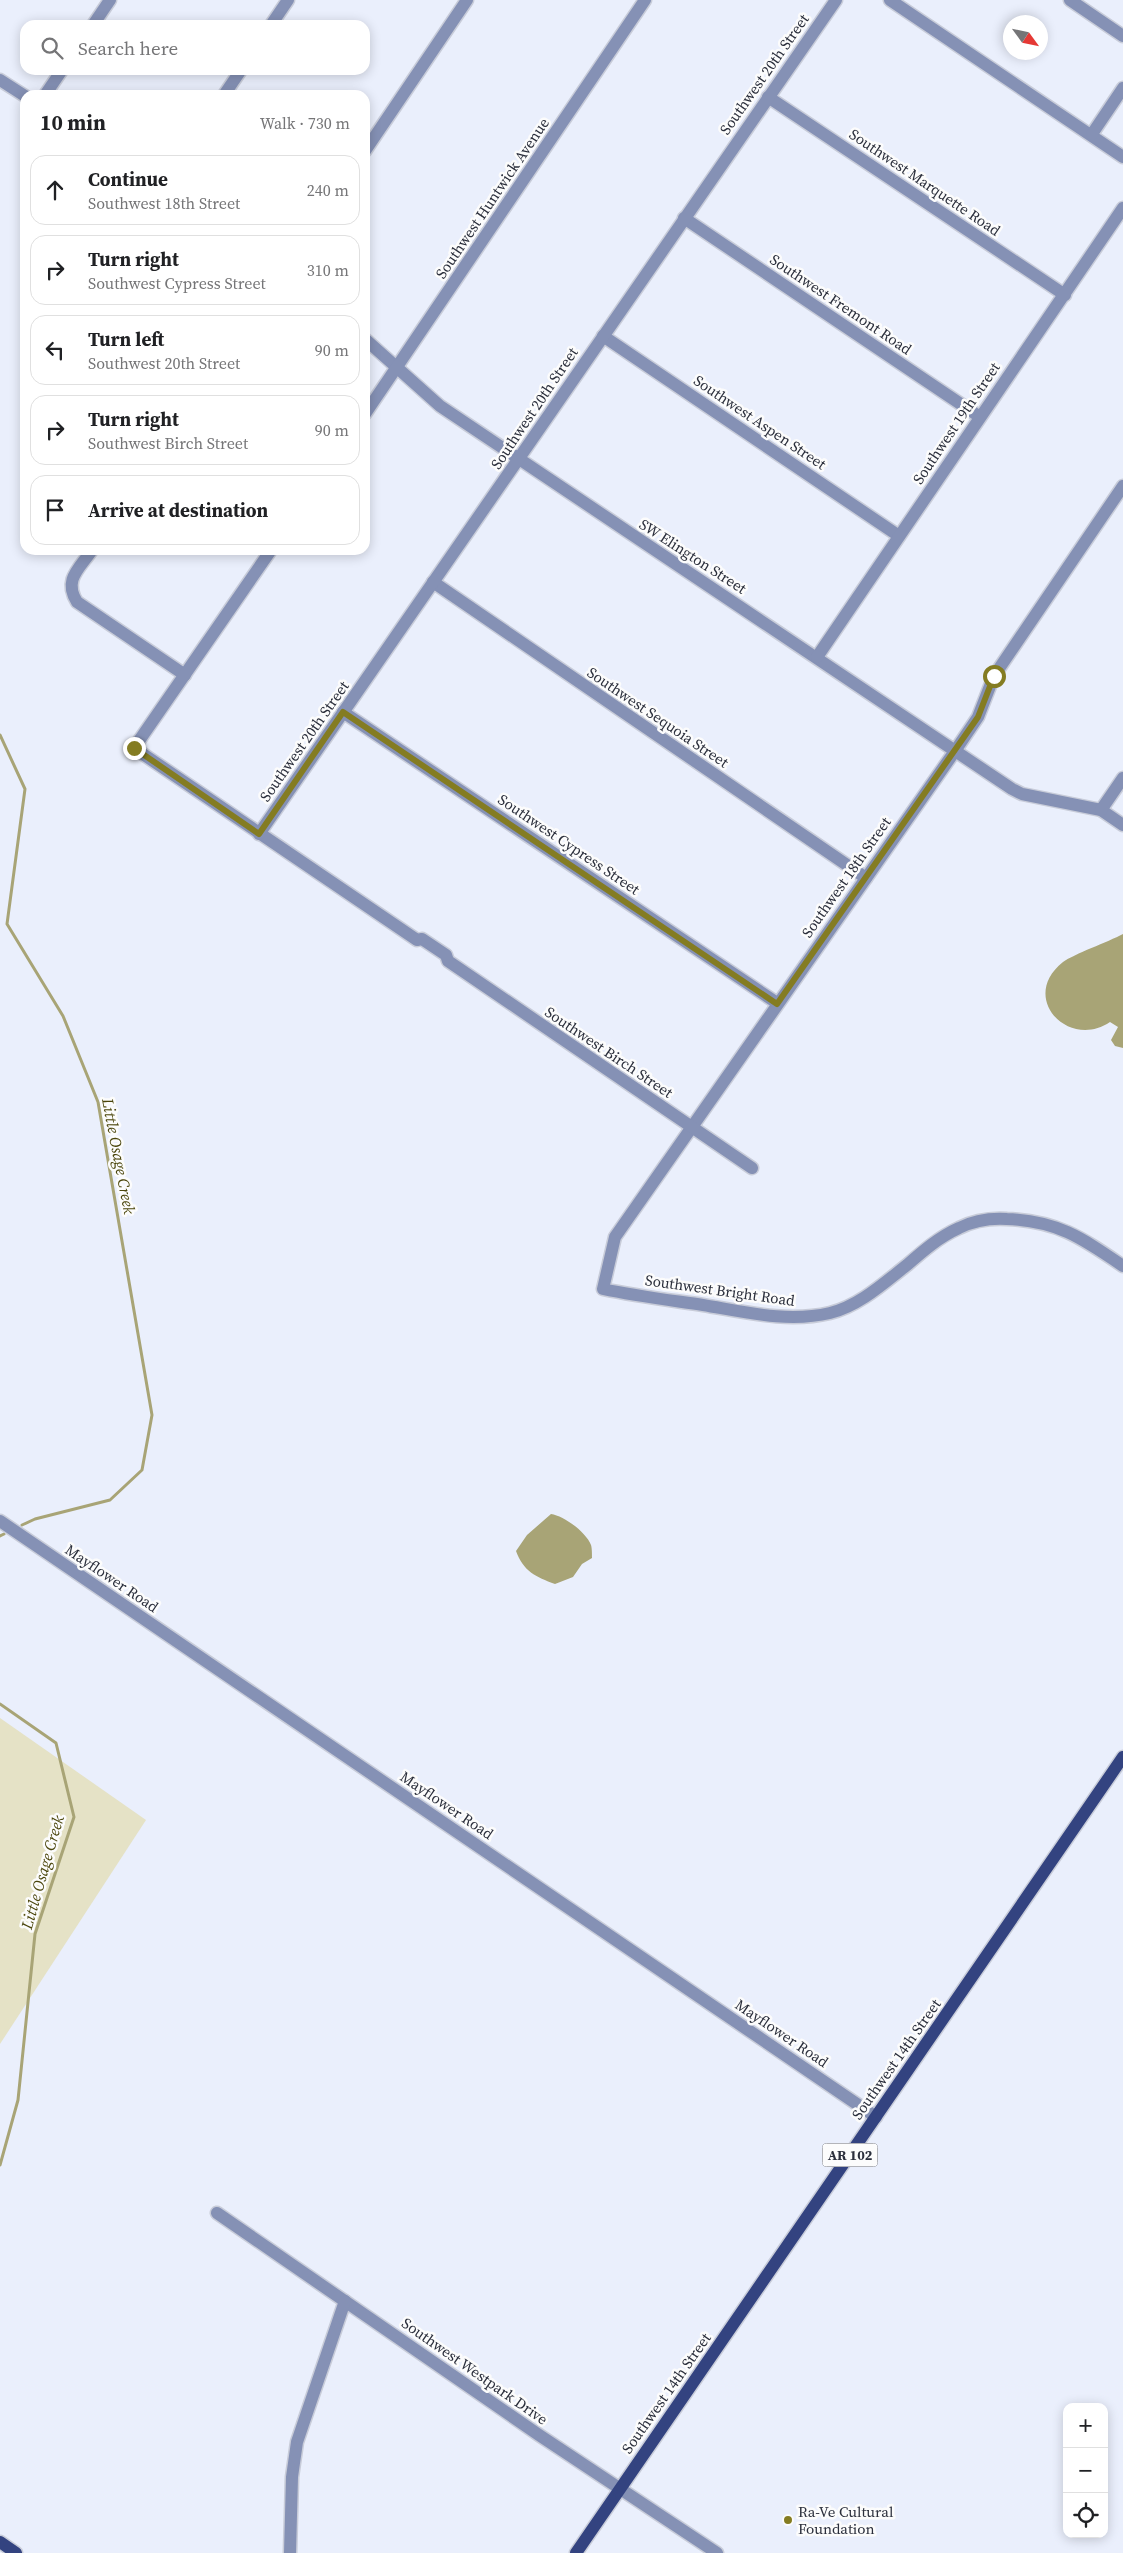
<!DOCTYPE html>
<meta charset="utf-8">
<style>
:root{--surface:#fff;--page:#f2f2f2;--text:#202124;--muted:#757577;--line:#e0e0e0}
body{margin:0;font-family:"Source Serif 4",serif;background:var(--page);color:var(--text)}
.controls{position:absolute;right:15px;bottom:15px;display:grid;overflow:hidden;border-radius:10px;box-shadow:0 2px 12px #0003}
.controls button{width:45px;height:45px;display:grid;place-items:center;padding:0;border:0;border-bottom:1px solid var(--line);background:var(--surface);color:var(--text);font:25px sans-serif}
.compass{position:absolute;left:1003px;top:15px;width:45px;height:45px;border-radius:50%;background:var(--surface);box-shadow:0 2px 12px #0003;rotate:123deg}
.stop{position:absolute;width:15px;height:15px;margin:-11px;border:4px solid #847c22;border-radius:50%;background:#fff}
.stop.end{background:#847c22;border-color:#fff;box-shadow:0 1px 5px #0008}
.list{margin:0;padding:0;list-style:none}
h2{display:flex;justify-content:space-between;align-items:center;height:65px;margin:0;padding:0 20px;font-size:21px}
h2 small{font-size:16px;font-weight:400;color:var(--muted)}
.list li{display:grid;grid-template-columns:32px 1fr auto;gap:15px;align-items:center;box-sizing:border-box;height:70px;margin:0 10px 10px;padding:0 10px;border:1px solid var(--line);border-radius:15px}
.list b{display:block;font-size:19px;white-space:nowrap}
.list p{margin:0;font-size:16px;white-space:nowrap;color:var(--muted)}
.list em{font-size:16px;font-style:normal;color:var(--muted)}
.icon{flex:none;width:28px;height:28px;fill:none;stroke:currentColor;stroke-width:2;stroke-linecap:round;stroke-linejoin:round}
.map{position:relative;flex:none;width:1123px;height:2553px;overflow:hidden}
.search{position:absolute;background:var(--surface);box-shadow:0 2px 12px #0003;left:20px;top:20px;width:350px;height:55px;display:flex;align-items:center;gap:12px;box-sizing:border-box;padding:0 18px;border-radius:15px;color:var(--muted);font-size:19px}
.panel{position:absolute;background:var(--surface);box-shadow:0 2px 12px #0003;left:20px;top:90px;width:350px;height:465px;border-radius:15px}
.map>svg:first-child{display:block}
.green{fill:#e5e2c6}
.water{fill:#a8a476}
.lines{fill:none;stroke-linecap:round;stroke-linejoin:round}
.stream{stroke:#a8a476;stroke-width:3}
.minor-casing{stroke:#c8ccd9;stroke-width:15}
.major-casing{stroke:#c8ccd9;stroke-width:15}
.minor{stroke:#8591b5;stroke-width:12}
.major{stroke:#334380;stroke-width:12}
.route{stroke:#847c22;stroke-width:6}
.poi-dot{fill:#847c22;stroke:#fcfcfc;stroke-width:2}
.labels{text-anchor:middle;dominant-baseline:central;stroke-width:5;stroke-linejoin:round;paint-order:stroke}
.shield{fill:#fcfcfc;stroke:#6a6c76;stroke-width:1}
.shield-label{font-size:14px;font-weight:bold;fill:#2b2f3c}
.street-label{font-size:15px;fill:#2b2f3c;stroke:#fcfcfc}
.poi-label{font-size:15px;fill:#2b2f3c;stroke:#fcfcfc;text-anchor:start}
.water-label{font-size:16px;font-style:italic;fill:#4a450b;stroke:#fcfcfc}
</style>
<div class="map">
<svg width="1123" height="2553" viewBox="0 0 1123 2553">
<rect width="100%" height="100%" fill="#eaeffc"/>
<!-- green -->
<polygon class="green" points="0,1718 146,1820 0,2044"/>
<!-- water -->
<g class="water">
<path d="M 1123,934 L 1123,1048 L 1115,1046 L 1111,1040 L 1118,1027 L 1110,1022 C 1069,1050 1018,998 1063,962 C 1074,954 1108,942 1123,934 Z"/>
<path d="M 551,1514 C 564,1516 586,1532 591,1545 C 592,1548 592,1554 592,1558 L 582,1564 L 573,1577 L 555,1584 C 536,1577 523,1571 516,1551 L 527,1535 Z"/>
</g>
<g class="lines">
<!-- stream -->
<g class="stream">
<polyline points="0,735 25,789 7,924 63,1016 98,1102 152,1415 142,1470 110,1500 35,1519 22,1525"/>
<polyline points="0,1536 4,1534"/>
<polyline points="0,1704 56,1743 74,1817 35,1934 18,2100 0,2165"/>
</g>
<defs>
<g id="minor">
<polyline points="890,0 1123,157"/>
<polyline points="1070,0 1123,36"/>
<polyline points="93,25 110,0"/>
<polyline points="271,25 288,0"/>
<polyline points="0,80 25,96"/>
<polyline points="45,95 62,70"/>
<polyline points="224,95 241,70"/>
<polyline points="768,97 1065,295"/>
<polyline points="1092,134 1123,88"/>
<polyline points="365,151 467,0"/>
<polyline points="684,218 980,417"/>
<polyline points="603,336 899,536"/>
<polyline points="365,339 440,406 1012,789 1022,794 1101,810 1123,825"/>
<polyline points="365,414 645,0"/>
<path d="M 1123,486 L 994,676 L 978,717 L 955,751 L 615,1237 L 603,1289 C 636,1296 669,1300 703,1305 C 745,1312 788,1323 830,1313 C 859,1306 884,1283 907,1265 C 923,1251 939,1237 959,1228 C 973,1221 991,1218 1007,1219 C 1058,1221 1082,1238 1123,1266"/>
<path d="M 92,550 C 79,569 63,580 77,602 L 185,675"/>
<polyline points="271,550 134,748 417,940 422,939 446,955 448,961 752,1168"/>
<polyline points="433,582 866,878"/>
<polyline points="817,657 1123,208"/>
<polyline points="343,712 777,1003"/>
<polyline points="1101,810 1123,778"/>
<polyline points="259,834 836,0"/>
<polyline points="0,1521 876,2117"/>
<polyline points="217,2213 539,2435 717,2553"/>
<polyline points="290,2553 292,2477 297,2442 345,2301"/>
</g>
<g id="major">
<polyline points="0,2542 16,2553"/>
<polyline points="576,2553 1123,1757"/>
</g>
</defs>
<!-- minor casing -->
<use href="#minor" class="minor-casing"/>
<!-- major casing -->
<use href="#major" class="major-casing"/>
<!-- minor -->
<use href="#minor" class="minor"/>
<!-- major -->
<use href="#major" class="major"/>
</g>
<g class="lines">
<!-- route -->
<polyline class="route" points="134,748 259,834 343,712 777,1004 978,717 994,676"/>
</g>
<!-- markers -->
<circle class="poi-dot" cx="788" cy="2520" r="5"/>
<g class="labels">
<!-- shield labels -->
<rect class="shield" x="822.5" y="2143.5" width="55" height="23" rx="4"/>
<g class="shield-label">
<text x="850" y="2155">AR 102</text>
</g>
<!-- street labels -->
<g class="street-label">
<text transform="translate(764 74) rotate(-55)">Southwest 20th Street</text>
<text transform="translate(925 182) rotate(34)">Southwest Marquette Road</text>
<text transform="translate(492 198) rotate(-56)">Southwest Huntwick Avenue</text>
<text transform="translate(841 304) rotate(34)">Southwest Fremont Road</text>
<text transform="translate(534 408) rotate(-56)">Southwest 20th Street</text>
<text transform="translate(760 422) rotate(34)">Southwest Aspen Street</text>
<text transform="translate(956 423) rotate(-56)">Southwest 19th Street</text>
<text transform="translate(693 556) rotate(33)">SW Elington Street</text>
<text transform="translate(658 717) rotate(34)">Southwest Sequoia Street</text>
<text transform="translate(304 741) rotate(-55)">Southwest 20th Street</text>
<text transform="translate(569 844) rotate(34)">Southwest Cypress Street</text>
<text transform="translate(846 877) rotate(-55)">Southwest 18th Street</text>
<text transform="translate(609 1052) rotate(34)">Southwest Birch Street</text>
<text transform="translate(720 1290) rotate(8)">Southwest Bright Road</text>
<text transform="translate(112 1578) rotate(34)">Mayflower Road</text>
<text transform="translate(447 1805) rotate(34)">Mayflower Road</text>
<text transform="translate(782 2033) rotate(34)">Mayflower Road</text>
<text transform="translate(896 2059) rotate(-55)">Southwest 14th Street</text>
<text transform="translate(475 2371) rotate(35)">Southwest Westpark Drive</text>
<text transform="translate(666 2393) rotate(-55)">Southwest 14th Street</text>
</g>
<!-- poi labels -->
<g class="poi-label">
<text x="798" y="2511">Ra-Ve Cultural<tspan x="798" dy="17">Foundation</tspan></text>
</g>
<!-- water labels -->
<g class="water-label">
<text transform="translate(119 1156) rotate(79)">Little Osage Creek</text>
<text transform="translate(42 1872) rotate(-74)">Little Osage Creek</text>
</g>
</g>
</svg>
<div class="controls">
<button>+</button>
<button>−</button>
<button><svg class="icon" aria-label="locate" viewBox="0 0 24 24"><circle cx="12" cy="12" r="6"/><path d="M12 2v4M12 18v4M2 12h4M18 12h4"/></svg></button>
</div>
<svg class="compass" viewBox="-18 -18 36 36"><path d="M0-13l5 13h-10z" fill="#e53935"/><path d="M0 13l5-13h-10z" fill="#757577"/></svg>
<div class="stop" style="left:994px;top:676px"></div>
<div class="stop end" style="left:134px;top:748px"></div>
<div class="search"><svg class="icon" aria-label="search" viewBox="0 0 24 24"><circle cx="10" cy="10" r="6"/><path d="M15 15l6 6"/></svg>Search here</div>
<section class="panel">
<h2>10 min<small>Walk · 730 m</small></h2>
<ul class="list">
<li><svg class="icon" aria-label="ahead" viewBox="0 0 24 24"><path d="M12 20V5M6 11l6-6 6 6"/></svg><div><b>Continue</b><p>Southwest 18th Street</p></div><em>240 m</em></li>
<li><svg class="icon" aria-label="right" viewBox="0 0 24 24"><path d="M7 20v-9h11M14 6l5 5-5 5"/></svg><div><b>Turn right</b><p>Southwest Cypress Street</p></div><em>310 m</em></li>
<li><svg class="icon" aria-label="left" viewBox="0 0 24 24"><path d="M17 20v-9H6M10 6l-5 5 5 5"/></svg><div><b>Turn left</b><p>Southwest 20th Street</p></div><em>90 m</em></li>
<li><svg class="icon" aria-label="right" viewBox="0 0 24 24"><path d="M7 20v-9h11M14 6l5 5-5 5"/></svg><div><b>Turn right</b><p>Southwest Birch Street</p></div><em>90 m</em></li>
<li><svg class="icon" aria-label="arrive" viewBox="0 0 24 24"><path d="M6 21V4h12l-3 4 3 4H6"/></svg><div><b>Arrive at destination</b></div></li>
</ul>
</section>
</div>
